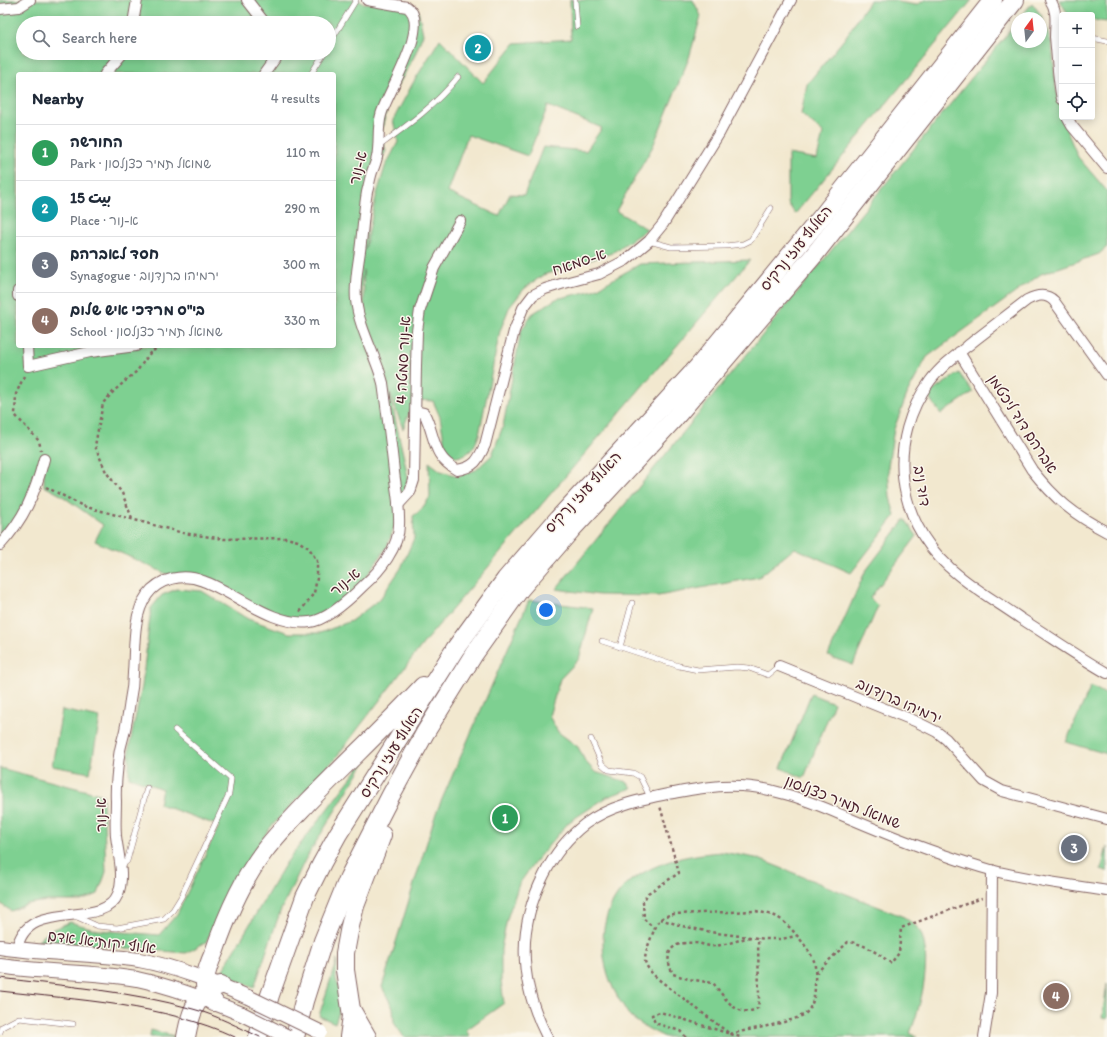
<!DOCTYPE html>
<meta charset="utf-8">
<style>
:root{--surface:#fff;--page:#f2f2f3;--text:#1f2937;--muted:#747a83;--line:#e0e1e3;--accent:#0b8043}
body{margin:0;font-family:Itim,"Playpen Sans Arabic","Playpen Sans Hebrew",sans-serif;background:var(--page);color:var(--text)}
.controls{position:absolute;right:12px;top:12px;display:grid;overflow:hidden;border-radius:4px;box-shadow:0 2px 10px #0003}
.controls button{width:36px;height:36px;display:grid;place-items:center;padding:0;border:0;border-bottom:1px solid var(--line);background:var(--surface);color:var(--text);font:20px sans-serif}
.compass{position:absolute;left:1011px;top:12px;width:36px;height:36px;border-radius:50%;background:var(--surface);box-shadow:0 2px 10px #0003;rotate:15deg}
.you{position:absolute;left:546px;top:610px;width:14px;height:14px;margin:-10px;border:3px solid #fff;border-radius:50%;background:#1a73e8;box-shadow:0 0 0 6px #1a73e833}
.badge{display:grid;place-items:center;width:26px;height:26px;border-radius:50%;background:var(--accent);color:#fff;font-size:13px;font-weight:700}
.pin{position:absolute;translate:-50% -50%;border:2px solid #fff;box-shadow:0 1px 4px #0006}
.list{margin:0;padding:0;list-style:none}
h2{display:flex;justify-content:space-between;align-items:center;height:52px;margin:0;padding:0 16px;font-size:17px}
h2 small{font-size:13px;font-weight:400;color:var(--muted)}
.list li{display:grid;grid-template-columns:26px 1fr auto;gap:12px;align-items:center;box-sizing:border-box;height:56px;padding:0 16px;border-top:1px solid var(--line)}
.list b{display:block;font-size:15px;white-space:nowrap}
.list p{margin:0;font-size:13px;white-space:nowrap;color:var(--muted)}
.list em{font-size:13px;font-style:normal;color:var(--muted)}
.icon{flex:none;width:22px;height:22px;fill:none;stroke:currentColor;stroke-width:2;stroke-linecap:round;stroke-linejoin:round}
.map{position:relative;flex:none;width:1107px;height:1037px;overflow:hidden}
.search{position:absolute;background:var(--surface);box-shadow:0 2px 10px #0003;left:16px;top:16px;width:320px;height:44px;display:flex;align-items:center;gap:10px;box-sizing:border-box;padding:0 14px;border-radius:22px;color:var(--muted);font-size:15px}
.panel{position:absolute;background:var(--surface);box-shadow:0 2px 10px #0003;left:16px;top:72px;width:320px;height:276px;border-radius:4px}
.map>svg:first-child{display:block}
.green{fill:#7ed091;stroke:#64785e;fill-rule:evenodd}
.lines{fill:none;stroke-linecap:round;stroke-linejoin:round}
.lane-casing{stroke:#856564;stroke-width:6}
.street-casing{stroke:#856564;stroke-width:12}
.secondary-casing{stroke:#856564;stroke-width:16}
.highway-casing{stroke:#856564;stroke-width:20}
.path{stroke:#856564;stroke-width:2.5;stroke-dasharray:3 3;stroke-linecap:butt}
.lane{stroke:#fff;stroke-width:5}
.street{stroke:#fff;stroke-width:10}
.secondary{stroke:#fff;stroke-width:14}
.highway{stroke:#fff;stroke-width:18}
.tram{stroke:#4a1f2b;stroke-width:1}
.secondary-bridge-casing{stroke:#856564;stroke-width:16;stroke-linecap:butt}
.secondary-bridge{stroke:#fff;stroke-width:14}
.labels{text-anchor:middle;dominant-baseline:central;stroke-width:3;stroke-linejoin:round;paint-order:stroke}
.street-label{font-size:15px;fill:#4a1f2b;stroke:#fbf7ec}
</style>
<div class="map">
<svg width="1107" height="1037" viewBox="0 0 1107 1037">
<rect width="100%" height="100%" fill="#fbf7ec"/>
<filter id="ink" filterUnits="userSpaceOnUse"><feTurbulence type="fractalNoise" baseFrequency=".025" numOctaves="2"/><feDisplacementMap in="SourceGraphic" scale="8" xChannelSelector="R" yChannelSelector="G"/><feConvolveMatrix kernelMatrix="1 2 1 2 8 2 1 2 1" color-interpolation-filters="sRGB"/></filter>
<filter id="wash" filterUnits="userSpaceOnUse"><feTurbulence type="fractalNoise" baseFrequency=".012" numOctaves="4" result="noise"/><feDisplacementMap in="SourceGraphic" scale="16" xChannelSelector="R" yChannelSelector="G"/><feGaussianBlur stdDeviation="0.9" result="paint"/><feColorMatrix in="noise" values="0 0 0 0 0 0 0 0 0 0 0 0 0 0 0 0 0 1.4 0 .05"/><feComposite in="paint" operator="in"/></filter>
<g filter="url(#wash)">
<rect width="100%" height="100%" fill="#f2e8cf"/>
<!-- green -->
<g class="green">
<path d="M 0,0 L 359,0 L 362,3 L 407,4 L 418,9 L 423,34 L 414,57 L 388,103 L 381,135 L 386,151 L 371,180 L 365,250 L 376,197 L 385,167 L 398,142 L 393,120 L 413,83 L 440,39 L 483,83 L 515,43 L 571,39 L 570,0 L 693,0 L 701,16 L 689,58 L 653,146 L 616,211 L 647,229 L 612,253 L 543,275 L 524,289 L 509,308 L 500,331 L 479,435 C 474,448 471,454 457,457 L 446,451 L 440,417 L 433,401 L 414,400 L 403,429 L 365,324 L 363,270 L 361,289 L 364,322 L 390,395 L 408,477 L 398,517 L 387,547 L 364,580 L 329,614 L 311,622 L 271,615 L 226,592 L 173,577 L 95,541 L 103,525 L 61,495 L 44,486 L 44,461 L 19,521 L 0,545 ZM 23,23 L 329,23 L 329,53 L 23,53 ZM 18,74 L 334,74 L 334,346 L 18,346 ZM 548,106 L 602,128 L 586,151 L 543,147 L 524,195 L 510,194 L 499,216 L 447,192 L 468,135 L 528,156 Z"/>
<polygon points="870,0 896,0 898,2 916,5 925,0 972,0 795,214 788,203 788,154 817,159 823,133 801,114 807,84 845,38"/>
<polygon points="1060,0 1107,0 1107,22 1092,20 1092,15 1068,15"/>
<polygon points="1032,3 1041,15 1052,45 1056,88 1066,129 1078,157 1107,191 1107,247 1099,254 1041,274 927,357 908,392 894,429 888,466 890,497 895,516 851,573 795,548 759,577 658,596 599,595 556,589 1017,22 1017,42 1041,42 1041,18 1020,18"/>
<polygon points="750,260 426,640 334,760 270,828 244,866 206,942 186,953 38,941 49,931 70,922 98,930 159,935 177,914 219,826 159,804 162,789 129,777 129,748 142,686 151,608 162,595 177,589 202,591 248,619 289,633 320,633 351,621 380,599 401,568 414,538 413,516 420,511 430,497 429,462 441,471 458,476 476,470 492,455 503,426 521,331 532,314 556,299 594,290 640,264"/>
<polygon points="959,373 973,392 941,414 927,395"/>
<polygon points="905,519 917,536 870,598 878,606 853,665 828,656 865,572"/>
<polygon points="529,600 593,608 579,659 560,679 549,716 558,732 578,747 585,761 595,772 627,782 632,788 607,797 569,822 537,859 519,884 507,919 501,949 501,981 504,1003 466,1030 470,1037 404,1037 394,1023 393,1008 382,987 436,813"/>
<polygon points="1091,686 1107,695 1107,754 1066,742"/>
<polygon points="811,694 834,703 804,778 781,768"/>
<polygon points="62,710 100,718 90,773 52,766"/>
<polygon points="373,749 305,860 280,912 254,988 221,973 286,863"/>
<polygon points="0,768 103,795 106,872 98,894 81,901 47,901 27,904 11,911 0,903"/>
<polygon points="1107,847 1107,872 1101,870"/>
<path d="M 722,852 L 756,858 L 904,917 C 909,921 917,926 920,931 C 933,957 921,1007 910,1033 L 917,1037 L 665,1037 C 656,1033 637,1023 631,1017 C 627,1014 625,1008 622,1004 C 598,968 593,914 629,882 C 632,879 637,877 641,874 C 666,859 694,854 722,852 Z"/>
<polygon points="337,959 336,979 343,1000 335,1023 319,1016"/>
<polygon points="1107,984 1107,1019 1102,1018"/>
<polygon points="151,1030 174,1036 174,1037 150,1037"/>
</g>
</g>
<g filter="url(#ink)">
<g class="lines">
<defs>
<g id="lane">
<polyline points="575,0 577,27"/>
<polyline points="1092,38 1107,41"/>
<polyline points="329,44 356,0"/>
<polyline points="311,74 324,53"/>
<path d="M 379,146 C 408,125 436,105 458,77"/>
<polyline points="649,241 671,247 725,246 743,244 751,240 771,208"/>
<polyline points="602,641 679,666 698,670 737,667 749,668 768,675 779,666"/>
<polyline points="620,647 632,603"/>
<polyline points="591,739 602,764 609,770 633,773 640,777 650,797"/>
<polyline points="120,867 127,861 147,788"/>
<polyline points="75,916 97,926 117,928 164,919 173,910 181,897 229,794 231,779 175,730"/>
<polyline points="0,1032 2,1027 19,1018 73,1024"/>
</g>
<g id="street">
<polyline points="247,0 265,23"/>
<path d="M 1050,0 C 1058,11 1055,24 1055,37 C 1057,56 1058,80 1062,99"/>
<polyline points="0,9 19,7 30,0"/>
<polyline points="133,23 137,0"/>
<polyline points="105,74 123,53"/>
<polyline points="264,74 279,53"/>
<polyline points="1067,117 1072,126 1107,168"/>
<polyline points="18,291 18,296"/>
<polyline points="27,346 28,366 90,352 136,346"/>
<path d="M 959,352 L 1032,470 C 1055,499 1074,515 1107,532"/>
<path d="M 1107,375 L 1054,301 C 1046,293 1037,295 1027,300 C 1010,313 992,327 975,340 C 959,353 942,365 930,381 C 887,440 895,518 949,567 C 970,587 996,601 1020,618 C 1049,636 1077,656 1107,673"/>
<path d="M 416,411 L 424,413 C 436,436 431,456 457,470 C 475,467 478,460 485,445 L 514,331 L 523,308 L 533,295 L 545,289 L 561,284 L 599,274 L 626,260 L 649,241 L 663,224 L 720,132 L 791,0"/>
<polyline points="398,505 410,492 414,480 416,366 417,331 420,310 434,268 460,221"/>
<path d="M 0,545 C 24,519 35,494 44,459"/>
<polyline points="779,666 915,721 937,732 946,739 984,781 1002,791 1107,819"/>
<path d="M 17,949 C 26,896 103,931 118,894 C 125,876 118,854 116,836 C 115,824 116,812 116,801 C 115,786 117,771 119,756 C 120,747 123,739 125,730 C 127,720 129,710 130,700 C 132,691 133,682 133,673 C 135,649 132,616 147,595 C 159,578 184,573 203,581 C 235,592 273,627 310,622 C 328,620 351,598 364,585 C 380,571 399,547 399,525 C 400,507 396,489 394,472 C 391,442 387,413 383,383 C 376,356 359,329 356,300 C 354,281 359,262 361,243 C 363,226 364,209 367,192 C 369,185 370,178 372,172 C 374,167 376,162 377,157 C 380,143 377,129 381,115 C 386,94 433,24 407,7 L 367,0"/>
<path d="M 547,1037 C 520,984 516,929 544,875 C 554,855 567,838 585,824 C 610,805 643,799 673,793 C 690,790 706,787 723,786 C 744,785 766,788 785,794 C 808,800 830,810 851,819 C 884,833 916,846 950,857 C 964,862 977,866 991,870 C 1029,880 1069,885 1107,891"/>
<polyline points="984,1037 991,993 992,870"/>
</g>
<g id="secondary">
<path d="M 0,947 C 46,954 93,953 139,960 C 177,967 213,982 248,997"/>
<path d="M 0,966 C 46,973 92,971 137,979 C 174,987 208,1000 242,1014"/>
</g>
<g id="highway">
<path d="M 214,1002 C 197,989 208,966 215,950 C 227,915 243,879 265,850 C 279,832 295,816 310,800 C 347,762 387,725 423,686"/>
<polyline points="352,1011 367,1037"/>
<path d="M 186,1037 C 190,1015 196,991 221,985"/>
<polyline points="258,1037 270,995 305,897 322,863 338,834 455,649 506,579 558,519 698,367 824,214 993,0"/>
<polyline points="295,1037 304,1001 323,941 349,877 391,795 425,733 474,654 520,589 571,530 673,420 814,255 1015,0"/>
<polyline points="349,1037 352,1016 345,970 345,953 350,926 355,906 382,835"/>
</g>
</defs>
<!-- lane casing -->
<use href="#lane" class="lane-casing"/>
<!-- street casing -->
<use href="#street" class="street-casing"/>
<!-- secondary casing -->
<use href="#secondary" class="secondary-casing"/>
<!-- highway casing -->
<use href="#highway" class="highway-casing"/>
<!-- path -->
<g class="path">
<polyline points="24,376 16,394 15,415 39,441 41,450"/>
<polyline points="46,487 83,506 183,533 224,539 286,538 298,541 309,548 317,561 317,578 314,593 300,612"/>
<polyline points="132,518 122,493 106,472 95,446 103,403 115,390 137,371 150,353 160,346"/>
<path d="M 756,911 C 763,913 771,914 777,917 C 788,923 809,948 814,961 C 816,968 815,977 815,985 C 815,995 813,1006 806,1013 C 796,1022 746,1030 730,1034 L 658,979 C 652,973 647,969 645,961 C 644,954 655,925 660,920 C 664,916 669,915 674,914 Z"/>
<polyline points="660,919 682,926 716,933 766,939 781,939 796,936"/>
<polyline points="655,929 644,919 643,902 648,893 679,873 660,806"/>
<path d="M 750,937 C 739,940 725,945 714,946 C 708,947 701,943 695,943 C 672,941 662,952 673,974 L 688,979 L 713,983 C 725,997 736,1020 758,1008 L 759,999 L 758,938"/>
<path d="M 816,973 L 848,942 C 865,943 878,954 891,963 L 899,953 L 901,928 L 982,898"/>
<polyline points="686,1037 680,1031 655,1023 652,1015 660,1012 740,1037"/>
</g>
<!-- lane -->
<use href="#lane" class="lane"/>
<!-- street -->
<use href="#street" class="street"/>
<!-- secondary -->
<use href="#secondary" class="secondary"/>
<!-- highway -->
<use href="#highway" class="highway"/>
<!-- tram -->
<g class="tram">
<path d="M 0,978 C 64,986 130,991 193,1009 C 216,1015 238,1027 260,1037"/>
<path d="M 0,991 C 78,1000 164,1004 235,1037"/>
</g>
<defs>
<g id="secondary-bridge">
<polyline points="248,997 320,1032"/>
<polyline points="242,1014 288,1037"/>
</g>
</defs>
<!-- secondary-bridge casing -->
<use href="#secondary-bridge" class="secondary-bridge-casing"/>
<!-- secondary-bridge -->
<use href="#secondary-bridge" class="secondary-bridge"/>
</g>
</g>
<g class="labels">
<!-- street labels -->
<g class="street-label">
<text transform="translate(358 168) rotate(-76)">א-נור</text>
<text transform="translate(796 248) rotate(-51)">האלוף עוזי נרקיס</text>
<text transform="translate(579 262) rotate(-19)">א-סמאח</text>
<text transform="translate(403 360) rotate(-87)">א-נור סמטה 4</text>
<text transform="translate(1023 424) rotate(57)">אברהם דוד ליכטמן</text>
<text transform="translate(922 486) rotate(81)">דוד ניב</text>
<text transform="translate(583 492) rotate(-47)">האלוף עוזי נרקיס</text>
<text transform="translate(345 582) rotate(-41)">א-נור</text>
<text transform="translate(899 701) rotate(24)">ירמיהו ברנדנוב</text>
<text transform="translate(391 752) rotate(-58)">האלוף עוזי נרקיס</text>
<text transform="translate(843 802) rotate(21)">שמואל תמיר כצנלסון</text>
<text transform="translate(101 815) rotate(-91)">א-נור</text>
<text transform="translate(102 942) rotate(7)">אלוף יקותיאל אדם</text>
</g>
</g>
</svg>
<div class="controls">
<button>+</button>
<button>−</button>
<button><svg class="icon" aria-label="locate" viewBox="0 0 24 24"><circle cx="12" cy="12" r="6"/><path d="M12 2v4M12 18v4M2 12h4M18 12h4"/></svg></button>
</div>
<svg class="compass" viewBox="-18 -18 36 36"><path d="M0-13l5 13h-10z" fill="#e53935"/><path d="M0 13l5-13h-10z" fill="#747a83"/></svg>
<div class="you"></div>
<div class="pin badge" style="left:505px;top:818px;background:#2e9e5b">1</div>
<div class="pin badge" style="left:478px;top:48px;background:#0f9aa8">2</div>
<div class="pin badge" style="left:1074px;top:848px;background:#6b7280">3</div>
<div class="pin badge" style="left:1056px;top:996px;background:#8d6e63">4</div>
<div class="search"><svg class="icon" aria-label="search" viewBox="0 0 24 24"><circle cx="10" cy="10" r="6"/><path d="M15 15l6 6"/></svg>Search here</div>
<section class="panel">
<h2>Nearby<small>4 results</small></h2>
<ul class="list">
<li><span class="badge" style="background:#2e9e5b">1</span><div><b>החורשה</b><p>Park · שמואל תמיר כצנלסון</p></div><em>110 m</em></li>
<li><span class="badge" style="background:#0f9aa8">2</span><div><b>بيت 15</b><p>Place · א-נור</p></div><em>290 m</em></li>
<li><span class="badge" style="background:#6b7280">3</span><div><b>חסד לאברהם</b><p>Synagogue · ירמיהו ברנדנוב</p></div><em>300 m</em></li>
<li><span class="badge" style="background:#8d6e63">4</span><div><b>בי&quot;ס מרדכי איש שלום</b><p>School · שמואל תמיר כצנלסון</p></div><em>330 m</em></li>
</ul>
</section>
</div>
